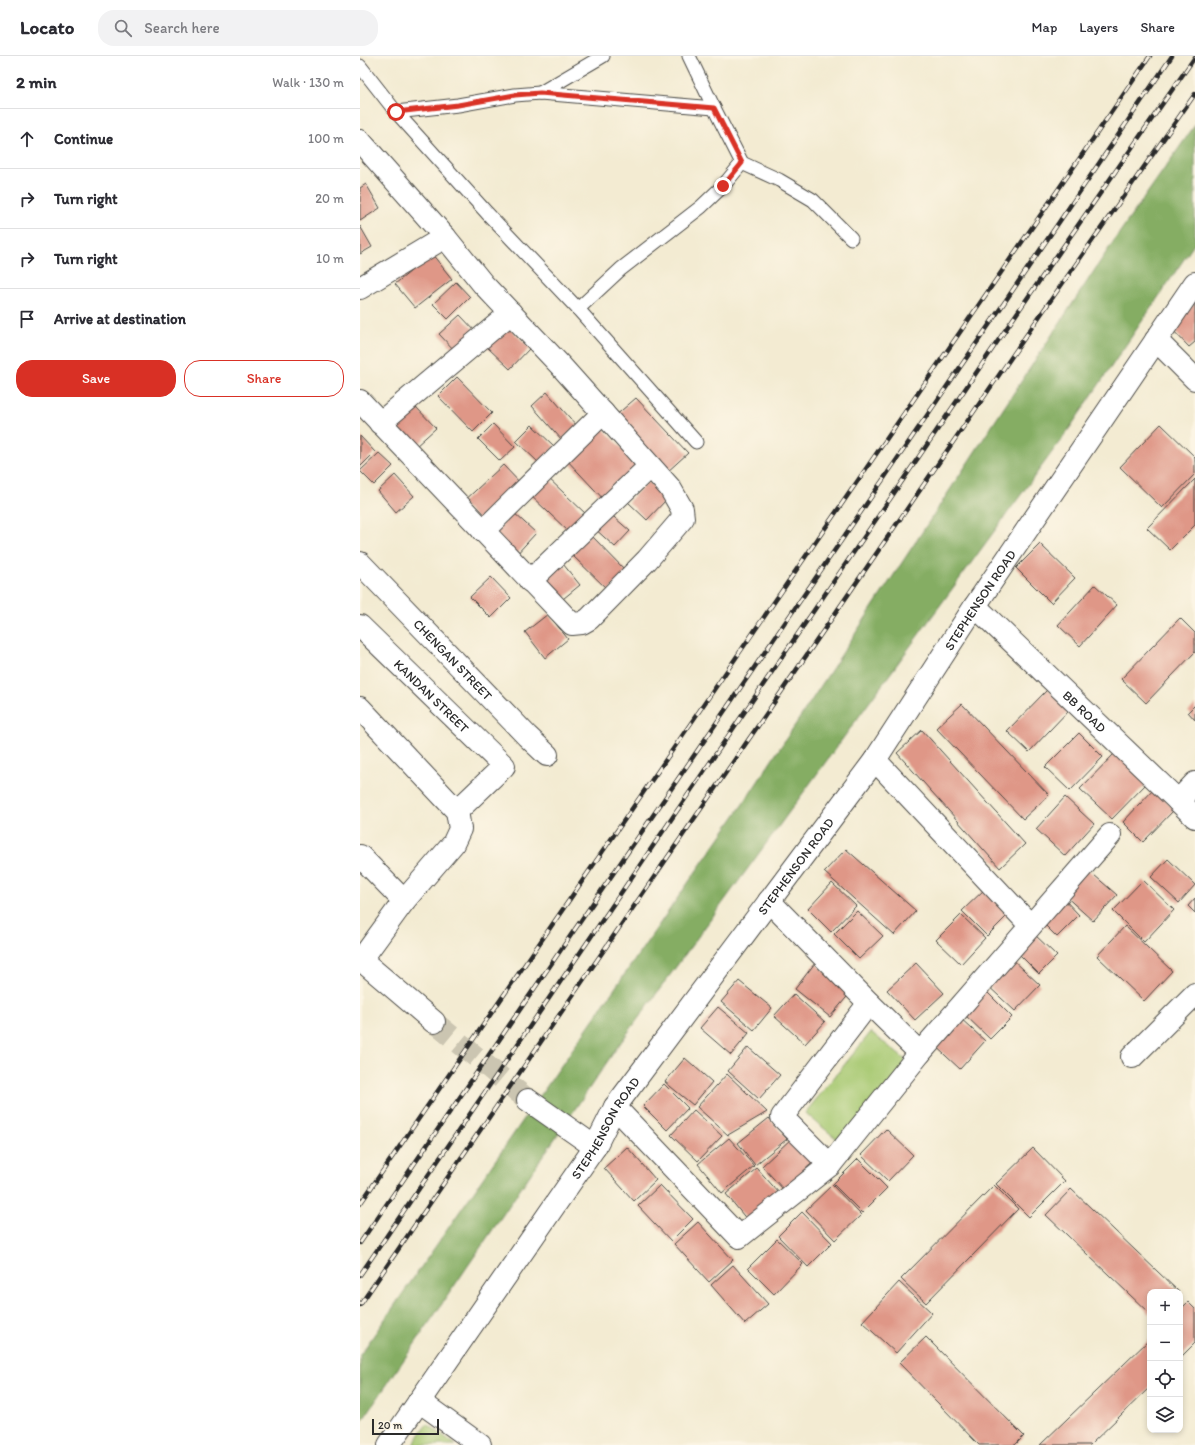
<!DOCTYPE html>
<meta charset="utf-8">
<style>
:root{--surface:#fff;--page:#f2f2f3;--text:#2b2b33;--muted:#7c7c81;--line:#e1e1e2;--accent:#d93025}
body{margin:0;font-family:Itim,sans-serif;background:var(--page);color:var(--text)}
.controls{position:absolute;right:12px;bottom:12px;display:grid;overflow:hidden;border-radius:8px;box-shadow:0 2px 6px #0003}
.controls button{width:36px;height:36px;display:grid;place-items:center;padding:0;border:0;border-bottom:1px solid var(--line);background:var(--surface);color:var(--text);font:20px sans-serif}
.scale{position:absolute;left:12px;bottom:10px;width:67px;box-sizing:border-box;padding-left:4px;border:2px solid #2b2b2b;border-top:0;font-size:11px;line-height:14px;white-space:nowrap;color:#2b2b2b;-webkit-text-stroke:3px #fcf5e5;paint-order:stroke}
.stop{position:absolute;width:12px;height:12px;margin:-9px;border:3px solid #d93025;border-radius:50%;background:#fff}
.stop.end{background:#d93025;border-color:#fff;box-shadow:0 1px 4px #0008}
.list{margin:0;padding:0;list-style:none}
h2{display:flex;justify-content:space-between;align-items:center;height:52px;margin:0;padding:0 16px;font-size:17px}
h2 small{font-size:13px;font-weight:400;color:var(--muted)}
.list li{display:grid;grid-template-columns:26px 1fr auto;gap:12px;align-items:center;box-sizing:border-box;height:60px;padding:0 16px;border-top:1px solid var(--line)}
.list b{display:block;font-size:15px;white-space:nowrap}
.list em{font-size:13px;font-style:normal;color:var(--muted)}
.actions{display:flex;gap:8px;padding:12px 16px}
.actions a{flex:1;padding:9px 0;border:1px solid var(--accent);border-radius:16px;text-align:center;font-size:14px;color:var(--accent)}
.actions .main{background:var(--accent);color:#fff}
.icon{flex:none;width:22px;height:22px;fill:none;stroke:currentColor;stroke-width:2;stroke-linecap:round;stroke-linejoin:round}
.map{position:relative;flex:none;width:835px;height:1389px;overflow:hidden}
header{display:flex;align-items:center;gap:24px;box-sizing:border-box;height:56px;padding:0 20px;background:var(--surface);border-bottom:1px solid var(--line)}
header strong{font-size:19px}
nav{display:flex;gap:22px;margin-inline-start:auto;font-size:14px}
.search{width:280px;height:36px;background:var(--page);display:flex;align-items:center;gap:10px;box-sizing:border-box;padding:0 14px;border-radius:16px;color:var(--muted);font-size:15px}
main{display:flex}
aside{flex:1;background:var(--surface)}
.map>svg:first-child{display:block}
.green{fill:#a7c972;stroke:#697a4e}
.forest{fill:#85ad64;stroke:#586c48}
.building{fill:#df9787}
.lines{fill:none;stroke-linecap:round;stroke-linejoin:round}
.street-tunnel{stroke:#cbc5b1;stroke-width:22;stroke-dasharray:22 11;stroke-linecap:butt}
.lane-casing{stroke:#494844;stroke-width:15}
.street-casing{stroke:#494844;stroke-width:24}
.secondary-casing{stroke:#494844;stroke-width:24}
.lane{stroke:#fff;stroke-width:13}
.street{stroke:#fff;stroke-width:22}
.secondary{stroke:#fff;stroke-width:22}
.rail-casing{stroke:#2b2b2b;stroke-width:4.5}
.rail{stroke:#fcf5e5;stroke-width:3;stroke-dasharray:9;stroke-linecap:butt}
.route{stroke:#d93025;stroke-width:5}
.labels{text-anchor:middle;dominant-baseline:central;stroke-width:4;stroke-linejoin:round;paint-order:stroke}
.street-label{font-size:13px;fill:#2b2b2b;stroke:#fcf5e5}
</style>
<header>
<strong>Locato</strong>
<div class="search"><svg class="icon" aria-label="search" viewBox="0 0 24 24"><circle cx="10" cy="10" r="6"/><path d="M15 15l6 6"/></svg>Search here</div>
<nav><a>Map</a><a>Layers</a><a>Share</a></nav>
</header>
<main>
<aside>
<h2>2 min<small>Walk · 130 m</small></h2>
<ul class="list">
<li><svg class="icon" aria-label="ahead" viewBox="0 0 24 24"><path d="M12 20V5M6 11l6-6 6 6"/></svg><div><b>Continue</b></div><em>100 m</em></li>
<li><svg class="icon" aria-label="right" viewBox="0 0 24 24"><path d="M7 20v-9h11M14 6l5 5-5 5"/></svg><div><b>Turn right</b></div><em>20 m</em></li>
<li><svg class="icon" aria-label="right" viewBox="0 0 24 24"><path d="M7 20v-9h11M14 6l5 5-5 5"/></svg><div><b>Turn right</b></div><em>10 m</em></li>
<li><svg class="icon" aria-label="arrive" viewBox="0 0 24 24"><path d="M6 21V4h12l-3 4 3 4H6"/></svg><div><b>Arrive at destination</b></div></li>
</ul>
<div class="actions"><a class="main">Save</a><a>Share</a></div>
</aside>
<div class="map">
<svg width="835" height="1389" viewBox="0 0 835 1389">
<rect width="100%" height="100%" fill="#fcf5e5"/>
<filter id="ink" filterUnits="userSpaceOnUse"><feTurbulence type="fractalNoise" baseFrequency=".025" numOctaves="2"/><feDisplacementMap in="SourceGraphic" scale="8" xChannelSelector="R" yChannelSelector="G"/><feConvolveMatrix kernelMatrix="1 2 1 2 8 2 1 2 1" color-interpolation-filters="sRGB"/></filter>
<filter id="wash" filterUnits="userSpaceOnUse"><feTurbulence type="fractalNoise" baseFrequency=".012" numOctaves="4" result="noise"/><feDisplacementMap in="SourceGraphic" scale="16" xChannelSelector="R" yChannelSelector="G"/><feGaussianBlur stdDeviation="0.9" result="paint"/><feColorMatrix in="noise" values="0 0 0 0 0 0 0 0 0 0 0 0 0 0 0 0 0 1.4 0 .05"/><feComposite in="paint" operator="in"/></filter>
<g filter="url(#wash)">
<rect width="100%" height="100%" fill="#f3ebd2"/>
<!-- green -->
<g class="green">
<polygon points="511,976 548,1006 482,1087 445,1057"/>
<polygon points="67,1368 96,1389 53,1389"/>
</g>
<!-- forest -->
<polygon class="forest" points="835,69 835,187 709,373 256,993 0,1368 0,1299 387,742 755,183"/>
<g id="blocks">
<!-- building -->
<g class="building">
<polygon points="6,128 20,152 0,165 0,132"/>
<polygon points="0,170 12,191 0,198"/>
<polygon points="72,198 92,223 55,252 35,228"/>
<polygon points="96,226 110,241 88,263 73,248"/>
<polygon points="835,247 835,286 829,291 810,271"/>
<polygon points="100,259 117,277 96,296 79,278"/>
<polygon points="146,269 170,292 150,313 126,290"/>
<polygon points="97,321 132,357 113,376 78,340"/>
<polygon points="187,336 217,370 202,384 172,350"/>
<polygon points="276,342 328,397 306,417 254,361"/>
<polygon points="55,350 76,372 55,391 34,369"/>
<polygon points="133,368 155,391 140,405 118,383"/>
<polygon points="801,368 835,401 835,418 802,452 760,411"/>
<polygon points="172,369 195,391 179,407 156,385"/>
<polygon points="240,369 282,414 247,447 205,402"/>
<polygon points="0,380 15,396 0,411"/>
<polygon points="19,397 33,410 14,429 0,415"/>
<polygon points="143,409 163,430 123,469 102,447"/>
<polygon points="184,418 227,459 209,476 167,436"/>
<polygon points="35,419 54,440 36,456 18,435"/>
<polygon points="835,423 835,469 810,494 787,472"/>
<polygon points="288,425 307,443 287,464 268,446"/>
<polygon points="247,455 270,475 255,491 233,471"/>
<polygon points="153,456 176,477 155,500 132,479"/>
<polygon points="230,478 267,516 249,535 210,497"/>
<polygon points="680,488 715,522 691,547 656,512"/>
<polygon points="199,503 220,529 198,547 177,521"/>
<polygon points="131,521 151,542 131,562 110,541"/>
<polygon points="735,529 757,549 720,590 698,569"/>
<polygon points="188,558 208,583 185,602 165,576"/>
<polygon points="820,562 835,577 835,596 786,647 761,623"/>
<polygon points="688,633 710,653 669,696 647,675"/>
<polygon points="602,648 689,739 663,763 576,672"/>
<polygon points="835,649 835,664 828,656"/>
<polygon points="562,674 665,788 640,812 537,697"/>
<polygon points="719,677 743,701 710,735 685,711"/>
<polygon points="756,696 788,726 752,763 720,733"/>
<polygon points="794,733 815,753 783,786 763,766"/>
<polygon points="705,741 734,768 705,800 676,773"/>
<polygon points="486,793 556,855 534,879 464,816"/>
<polygon points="808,803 835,829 819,847 791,821"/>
<polygon points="726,812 757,839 733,865 703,838"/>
<polygon points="783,824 814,854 784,886 753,855"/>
<polygon points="472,827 496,850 471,876 448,853"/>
<polygon points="626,832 651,856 627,880 602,855"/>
<polygon points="702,841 719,859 697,881 679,863"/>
<polygon points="835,842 835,857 828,850"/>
<polygon points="497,855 523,880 499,903 474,878"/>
<polygon points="601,859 625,882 601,908 576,884"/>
<polygon points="765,870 812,915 784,945 737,900"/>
<polygon points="672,876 697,900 679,918 655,894"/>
<polygon points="649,900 680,929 655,955 625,927"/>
<polygon points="455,907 491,936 470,961 435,933"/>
<polygon points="556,907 584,937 555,964 527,934"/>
<polygon points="379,925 412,952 394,974 361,946"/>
<polygon points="624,933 652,961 630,983 602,956"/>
<polygon points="434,938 465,966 445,988 414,960"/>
<polygon points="358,951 389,977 371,999 340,972"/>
<polygon points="598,960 625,985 600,1013 572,987"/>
<polygon points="388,991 420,1019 399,1043 368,1015"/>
<polygon points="325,1002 352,1026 333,1049 305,1026"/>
<polygon points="367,1018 407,1056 368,1079 337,1051"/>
<polygon points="304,1028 328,1052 307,1074 283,1050"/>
<polygon points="334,1054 362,1080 338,1105 311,1079"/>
<polygon points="409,1062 427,1083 395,1109 378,1087"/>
<polygon points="526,1073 553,1099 528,1125 501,1099"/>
<polygon points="433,1081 455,1104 424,1134 402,1110"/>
<polygon points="369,1082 394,1110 362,1137 338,1108"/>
<polygon points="267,1091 296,1124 274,1145 244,1112"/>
<polygon points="673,1092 705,1125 669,1161 636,1128"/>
<polygon points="498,1103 527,1132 502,1157 473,1128"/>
<polygon points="397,1112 420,1138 388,1165 366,1138"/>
<polygon points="300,1129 333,1163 311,1185 278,1150"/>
<polygon points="472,1129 501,1159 475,1184 446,1154"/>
<polygon points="634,1129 658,1153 566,1247 541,1223"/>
<polygon points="711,1133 819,1236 790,1236 790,1258 686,1159"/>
<polygon points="442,1156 472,1187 448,1211 418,1180"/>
<polygon points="338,1166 373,1204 349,1226 314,1188"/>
<polygon points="417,1183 443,1208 414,1238 388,1212"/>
<polygon points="373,1209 408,1248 385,1268 351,1229"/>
<polygon points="539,1226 572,1257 536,1297 502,1266"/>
<polygon points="828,1246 835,1253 835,1287 820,1302 820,1254"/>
<polygon points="566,1281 664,1380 655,1389 619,1389 539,1307"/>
<polygon points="790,1283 790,1331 730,1389 680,1389"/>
</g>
</g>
</g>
<g filter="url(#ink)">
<use href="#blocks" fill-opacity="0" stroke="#494844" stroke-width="1"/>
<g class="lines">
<!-- street-tunnel -->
<polyline class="street-tunnel" points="74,966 168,1044"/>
<defs>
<g id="lane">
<polyline points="329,0 354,52"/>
<polyline points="0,10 36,56 127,157 218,253 336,386"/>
<polyline points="180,37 243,0"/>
<polyline points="36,56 98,49 155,39 180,37 354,52 382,107 363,130 341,151 261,213 218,253"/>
<polyline points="382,107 419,124 453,144 491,182"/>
</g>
<g id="street">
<polyline points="0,85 85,181 123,228 200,309 310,432 322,453 323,462 287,504 229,563 222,567 212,568 0,345"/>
<polyline points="0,232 85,181"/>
<polyline points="796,284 835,323"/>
<polyline points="20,367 151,257"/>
<polyline points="123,475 243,357"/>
<path id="s1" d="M 0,507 L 167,680 L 187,699"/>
<polyline points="170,525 290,410"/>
<path id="s2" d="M 0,570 L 144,710 L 97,755"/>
<polyline points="0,652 97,755 100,773 93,788 44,845 1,904"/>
<polyline points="515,704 670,869"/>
<polyline points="818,745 835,727"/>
<polyline points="0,800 44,845"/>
<polyline points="409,845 509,947 560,997"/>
<polyline points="0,903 74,966"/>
<polyline points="772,1001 835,938"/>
<polyline points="168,1044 235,1091"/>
<polyline points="255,1051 379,1181 470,1109 560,997 750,779"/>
<polyline points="470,1109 422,1061 509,947"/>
<polyline points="59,1345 120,1389"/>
</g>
<g id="secondary">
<path id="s3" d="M 615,550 L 835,761"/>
<path id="s4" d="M 29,1389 L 235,1091 L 255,1051 L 515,704 L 615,550 L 835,227"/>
</g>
</defs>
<!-- lane casing -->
<use href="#lane" class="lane-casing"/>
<!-- street casing -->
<use href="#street" class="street-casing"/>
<!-- secondary casing -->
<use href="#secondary" class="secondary-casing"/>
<!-- lane -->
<use href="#lane" class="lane"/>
<!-- street -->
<use href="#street" class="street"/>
<!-- secondary -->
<use href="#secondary" class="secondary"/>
<defs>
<g id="rail">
<polyline points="0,1148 790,0"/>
<polyline points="0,1187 642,250 812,0"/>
<polyline points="0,1219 657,257 835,1"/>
<polyline points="0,1249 672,271 835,38"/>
</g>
</defs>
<!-- rail casing -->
<use href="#rail" class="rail-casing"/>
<!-- rail -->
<use href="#rail" class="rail"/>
</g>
</g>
<g class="lines" filter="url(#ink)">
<!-- route -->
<polyline class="route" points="36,56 98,49 155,39 180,37 354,52 382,107 363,130"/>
</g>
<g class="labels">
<!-- street labels -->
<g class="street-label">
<text stroke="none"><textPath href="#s4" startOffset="1032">STEPHENSON ROAD</textPath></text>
<text stroke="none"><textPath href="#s1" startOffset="134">CHENGAN STREET</textPath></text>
<text stroke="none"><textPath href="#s2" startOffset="100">KANDAN STREET</textPath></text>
<text stroke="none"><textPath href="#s3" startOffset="152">BB ROAD</textPath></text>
<text stroke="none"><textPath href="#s4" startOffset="708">STEPHENSON ROAD</textPath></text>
<text stroke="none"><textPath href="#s4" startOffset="384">STEPHENSON ROAD</textPath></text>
</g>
</g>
</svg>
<div class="controls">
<button>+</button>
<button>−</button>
<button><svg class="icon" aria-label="locate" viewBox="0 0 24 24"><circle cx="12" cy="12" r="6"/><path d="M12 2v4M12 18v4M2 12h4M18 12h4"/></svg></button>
<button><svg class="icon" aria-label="layers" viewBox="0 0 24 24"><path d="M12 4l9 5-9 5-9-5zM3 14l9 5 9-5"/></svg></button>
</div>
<div class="scale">20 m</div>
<div class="stop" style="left:36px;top:56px"></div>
<div class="stop end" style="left:363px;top:130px"></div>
</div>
</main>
